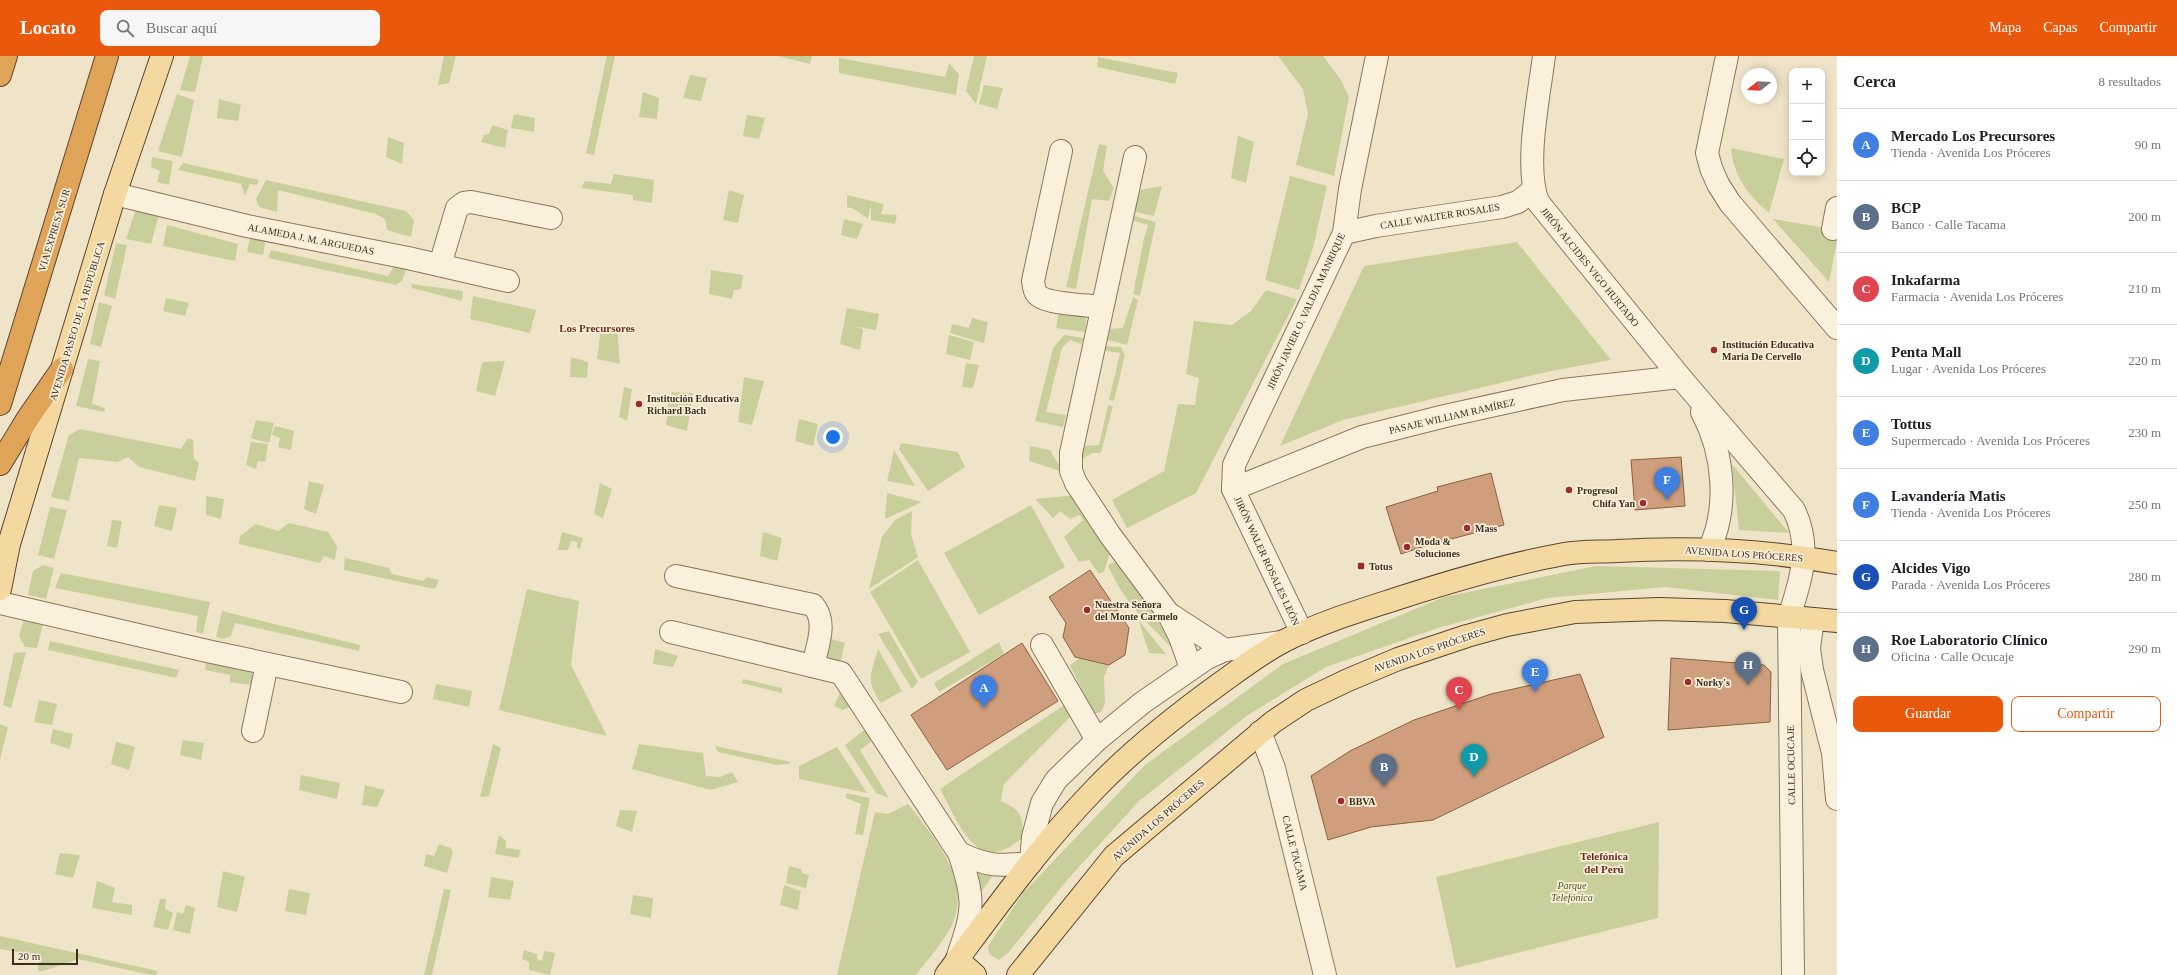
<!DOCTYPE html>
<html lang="es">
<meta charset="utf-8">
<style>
:root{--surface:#fff;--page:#f6f6f6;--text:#202124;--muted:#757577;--line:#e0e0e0;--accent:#ea580c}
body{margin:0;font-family:"Times New Roman",serif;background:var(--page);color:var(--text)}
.controls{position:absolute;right:12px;top:12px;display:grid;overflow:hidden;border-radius:8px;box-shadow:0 2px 10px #0003}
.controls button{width:36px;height:36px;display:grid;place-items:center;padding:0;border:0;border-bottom:1px solid var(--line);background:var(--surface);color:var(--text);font:20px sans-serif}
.compass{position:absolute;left:1741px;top:12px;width:36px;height:36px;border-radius:50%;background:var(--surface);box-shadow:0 2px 10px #0003;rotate:252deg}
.scale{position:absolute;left:12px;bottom:10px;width:66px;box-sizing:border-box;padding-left:4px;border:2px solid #3d2e20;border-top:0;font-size:11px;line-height:14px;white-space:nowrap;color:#3d2e20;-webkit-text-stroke:3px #f7eed8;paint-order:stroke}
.you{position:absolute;left:833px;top:381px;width:14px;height:14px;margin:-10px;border:3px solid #fff;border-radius:50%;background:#1a73e8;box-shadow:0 0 0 6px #1a73e833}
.badge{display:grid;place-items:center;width:26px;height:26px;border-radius:50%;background:var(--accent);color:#fff;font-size:13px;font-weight:700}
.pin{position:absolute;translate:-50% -33px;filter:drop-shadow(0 1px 2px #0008)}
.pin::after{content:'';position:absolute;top:21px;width:14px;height:12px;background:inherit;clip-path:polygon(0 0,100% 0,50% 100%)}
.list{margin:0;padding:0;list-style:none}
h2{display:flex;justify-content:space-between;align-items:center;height:52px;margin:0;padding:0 16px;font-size:17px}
h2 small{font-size:13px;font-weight:400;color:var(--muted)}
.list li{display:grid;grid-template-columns:26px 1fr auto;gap:12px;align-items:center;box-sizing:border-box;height:72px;padding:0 16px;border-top:1px solid var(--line)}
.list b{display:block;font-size:15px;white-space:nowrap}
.list p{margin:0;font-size:13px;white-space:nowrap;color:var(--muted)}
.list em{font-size:13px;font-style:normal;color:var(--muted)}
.actions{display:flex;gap:8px;padding:12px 16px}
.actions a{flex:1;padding:9px 0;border:1px solid var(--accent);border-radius:8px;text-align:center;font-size:14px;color:var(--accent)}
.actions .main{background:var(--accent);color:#fff}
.icon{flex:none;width:22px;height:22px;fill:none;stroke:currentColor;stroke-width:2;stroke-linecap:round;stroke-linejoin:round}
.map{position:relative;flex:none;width:1837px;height:919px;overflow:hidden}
header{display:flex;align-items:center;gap:24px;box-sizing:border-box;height:56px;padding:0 20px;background:var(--accent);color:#fff}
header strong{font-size:19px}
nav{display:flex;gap:22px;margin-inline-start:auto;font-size:14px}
.search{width:280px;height:36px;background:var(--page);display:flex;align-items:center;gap:10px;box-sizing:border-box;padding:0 14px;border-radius:8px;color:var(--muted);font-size:15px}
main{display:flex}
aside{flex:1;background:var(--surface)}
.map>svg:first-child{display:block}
.green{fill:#c9cf9b}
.building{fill:#cf9f7d;stroke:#8d5f41}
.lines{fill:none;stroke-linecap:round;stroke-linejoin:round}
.minor-casing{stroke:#8d765c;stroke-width:24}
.major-casing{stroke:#5b4430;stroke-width:24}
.highway-casing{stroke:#5b4430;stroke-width:24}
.minor{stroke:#faf1dc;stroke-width:22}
.major{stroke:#f3d9a0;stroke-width:22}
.highway{stroke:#e0a458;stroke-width:22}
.poi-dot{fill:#9e2a2b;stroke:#f7eed8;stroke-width:1.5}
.labels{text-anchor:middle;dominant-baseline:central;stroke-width:3.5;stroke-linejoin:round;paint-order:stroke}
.street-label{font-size:10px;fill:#3d2e20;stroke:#f7eed8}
.poi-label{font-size:10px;font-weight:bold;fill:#3d2e20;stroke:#f7eed8;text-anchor:start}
.park-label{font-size:10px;font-style:italic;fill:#4d5a26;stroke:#f7eed8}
.neighbourhood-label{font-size:11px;font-weight:bold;fill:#6b2e1e;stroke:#f7eed8}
</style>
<header>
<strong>Locato</strong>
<div class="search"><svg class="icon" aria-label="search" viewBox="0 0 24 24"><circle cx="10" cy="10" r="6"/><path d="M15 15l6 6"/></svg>Buscar aquí</div>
<nav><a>Mapa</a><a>Capas</a><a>Compartir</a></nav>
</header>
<main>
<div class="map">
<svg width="1837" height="919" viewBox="0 0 1837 919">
<rect width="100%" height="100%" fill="#f0e4c8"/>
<!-- green -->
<g class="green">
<polygon points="190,0 203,0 195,36 180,34"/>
<polygon points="444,0 456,0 449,27 438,29"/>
<polygon points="607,0 615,0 594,99 586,97"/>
<polygon points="778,0 812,0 810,8"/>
<polygon points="974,0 987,0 976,48 966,35"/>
<polygon points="1278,0 1323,0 1341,24 1349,41 1334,120 1296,109 1308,58 1303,33"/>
<polygon points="1098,1 1178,17 1175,28 1097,11"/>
<polygon points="839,2 945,21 949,7 959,18 956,39 839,17"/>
<polygon points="690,19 707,22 701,45 683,42"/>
<polygon points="984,29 1003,32 997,53 979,48"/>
<polygon points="643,36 659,42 657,63 639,61"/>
<polygon points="177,38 194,44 182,101 158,95"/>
<polygon points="219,43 241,49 238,65 217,62"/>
<polygon points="514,58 535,62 534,76 511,72"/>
<polygon points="747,59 765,62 759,83 743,80"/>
<polygon points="492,69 508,74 505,92 481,86 484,79 489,78"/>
<polygon points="1238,80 1254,86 1246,127 1231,122"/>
<polygon points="388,81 404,87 402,108 386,101"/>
<polygon points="1099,88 1107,90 1103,115 1114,132 1109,145 1092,143 1076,233 1066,231"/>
<path d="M 1731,92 L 1784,103 L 1769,157 C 1747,138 1734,121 1731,92 Z"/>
<polygon points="152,101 173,105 169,129 157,126 160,115 151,111"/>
<polygon points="183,107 259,124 257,129 250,128 245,140 241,128 178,114"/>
<polygon points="614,118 654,124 652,147 633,144 633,139 581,132 585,125 611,128"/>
<polygon points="1290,120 1327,130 1313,192 1299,234 1265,224"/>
<polygon points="266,124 406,155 414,164 411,181 387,174 385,163 376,158 278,134 277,156 259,151 256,143"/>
<polygon points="1162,130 1154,160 1128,154 1134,135"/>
<polygon points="729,134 744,139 738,167 723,164"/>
<path d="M 847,139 L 884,148 L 881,158 L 897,159 L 895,168 L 871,164 L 871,149 L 868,162 C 858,158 860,154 847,151 Z"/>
<polygon points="138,147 161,152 151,188 126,183"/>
<polygon points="1127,158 1156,166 1140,240 1133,238 1144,183 1148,169 1124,162"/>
<polygon points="844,163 863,168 857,183 841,179"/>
<polygon points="1773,163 1837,174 1837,185 1829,226"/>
<polygon points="167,169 238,188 235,205 163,190"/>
<polygon points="252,173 263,176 265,188 263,199 247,196"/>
<polygon points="1517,186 1611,304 1551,315 1343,364 1280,390 1364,210"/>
<polygon points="116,187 127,189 115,243 104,239"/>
<polygon points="271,194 388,220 395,209 409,204 402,225 396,229 268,202"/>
<polygon points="711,214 743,219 741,233 734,234 732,243 709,238"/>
<polygon points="411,228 463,235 462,245 412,232"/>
<polygon points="1266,234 1297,243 1196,437 1127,472 1112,444 1164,415 1178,348 1195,349 1199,322 1186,318 1194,265 1232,269 1251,255"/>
<polygon points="473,240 536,254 530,277 470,263"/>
<polygon points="1133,241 1138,244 1127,289 1104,283 1109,273 1123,272"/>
<polygon points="166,242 189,247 185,260 163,255"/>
<polygon points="99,246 112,250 101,291 90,288"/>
<polygon points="847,252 879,258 876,274 852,270 863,273 860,294 840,288"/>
<polygon points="1060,252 1074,254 1086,262 1085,276 1056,272"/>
<polygon points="972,262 988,266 984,287 950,277 952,268 969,272"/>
<polygon points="601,272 617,272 620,308 597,303"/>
<polygon points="949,279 974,286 970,304 946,298"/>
<polygon points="1064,279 1083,282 1081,288 1070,284 1062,292 1046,356 1066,359 1063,371 1035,365 1053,292"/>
<polygon points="1102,290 1121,291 1125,299 1114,345 1109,344 1120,297 1100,294"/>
<polygon points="571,301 588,306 587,322 570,321"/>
<polygon points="88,303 100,305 92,348 105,352 104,356 76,350"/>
<polygon points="505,305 495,340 476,335 482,306"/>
<polygon points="966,307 979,309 973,332 962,331"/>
<polygon points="744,321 764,325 752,369 738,366"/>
<polygon points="624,331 632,333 627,365 619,361"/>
<polygon points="672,336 693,337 687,375 666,369 668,355 684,356 667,352"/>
<polygon points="1108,349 1113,350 1101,397 1092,397 1082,403 1078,398 1079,390 1099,389"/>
<polygon points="799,363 818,368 813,390 795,385"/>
<polygon points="256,364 274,367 269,387 251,382"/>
<polygon points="275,370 294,375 291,394 278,391 280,382 272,379"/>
<polygon points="80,373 181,393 188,382 193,384 194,403 199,407 195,425 139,411 128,401 118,406 79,402 69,445 51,441 69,379"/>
<polygon points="251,386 268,388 265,406 258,405 256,413 246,409"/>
<polygon points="901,387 958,396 965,411 928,435 899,393"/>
<polygon points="1030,390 1050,394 1063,416 1029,405"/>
<polygon points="894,394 915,430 887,425"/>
<polygon points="1732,408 1789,477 1739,474"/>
<polygon points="309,425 324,429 316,458 304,453"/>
<polygon points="600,427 612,433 603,462 594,458"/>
<polygon points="887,437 922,446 885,463"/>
<polygon points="1077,439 1112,490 1104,516 1099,518 1089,504 1079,506 1064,481 1083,464 1080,459 1070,463 1060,455 1053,462 1035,443"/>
<polygon points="206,440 224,443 221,463 206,459"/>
<polygon points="159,449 177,452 172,475 154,470"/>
<polygon points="1031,449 1065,511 979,559 944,497"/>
<polygon points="50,451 67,454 54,503 38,499"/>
<polygon points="912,455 911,478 918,501 869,533 882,481 895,464"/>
<polygon points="112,464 122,465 117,492 107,490"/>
<polygon points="289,467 328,476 337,490 335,504 324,500 320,507 239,488 240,480 256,468 278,475"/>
<polygon points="562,476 583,482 580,493 577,492 577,486 571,485 568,494 558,494"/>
<polygon points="763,476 782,482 777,505 760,500"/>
<polygon points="345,499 346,502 389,512 392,518 423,525 427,521 439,524 435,533 344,514"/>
<polygon points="918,504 970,596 921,623 870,536"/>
<path d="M 1120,504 L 1165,576 L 1171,591 C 1146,565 1122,544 1108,509 Z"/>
<polygon points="43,509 54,512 46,543 28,539 33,515"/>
<polygon points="1596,510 1780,515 1778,544 1665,531 1548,542 1441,571 1326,611 1248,659 1139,745 1068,823 1009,896 999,904 989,898 988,890 1023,837 1145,709 1283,608 1444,541"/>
<polygon points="61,517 210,546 203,578 196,576 198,560 55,532"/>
<polygon points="527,533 579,545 571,609 607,680 499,654"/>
<polygon points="222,555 360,589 359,595 235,567 231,580 224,583 216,581"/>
<polygon points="25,559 44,564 37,592 25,591 19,580"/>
<polygon points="1139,565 1166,598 1149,597"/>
<polygon points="889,575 918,626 912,633 878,578"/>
<path d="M 828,582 L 845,587 L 841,604 C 832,605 828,605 824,597 Z"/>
<polygon points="50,585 179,614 176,622 48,594"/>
<polygon points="999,586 1004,598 939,636 934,627"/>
<polygon points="655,593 678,600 673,611 653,608"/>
<path d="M 878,593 L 902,635 L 881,647 C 865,624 871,618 878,593 Z"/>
<polygon points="26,596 11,652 3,649 14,597"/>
<polygon points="207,601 251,614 253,621 251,629 230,626 230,619 205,614"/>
<polygon points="1080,602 1109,609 1104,621 1105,648 1101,656 1094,658 1070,609"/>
<polygon points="743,623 782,632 782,637 742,627"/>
<polygon points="436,628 472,635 469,651 433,643"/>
<polygon points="844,628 850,651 843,654 834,650"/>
<polygon points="39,644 57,648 52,669 34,666"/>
<path d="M 1067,647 L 1072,659 L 1004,728 L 1001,745 C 1021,754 1024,760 1022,782 C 976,822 959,767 940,733 Z"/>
<polygon points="0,668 8,671 0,704"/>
<polygon points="869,670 875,683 860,694 889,742 876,737 845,689"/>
<polygon points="53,673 73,678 70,693 50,687"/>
<polygon points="183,684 204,687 201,704 180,699"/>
<polygon points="116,686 135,691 129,714 111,708"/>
<polygon points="493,688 501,692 489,740 480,741"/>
<polygon points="639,688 703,697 706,720 720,721 732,716 738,726 711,734 632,713"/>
<polygon points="715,690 791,706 789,708 776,709 718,696"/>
<polygon points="837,691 867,737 799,723 799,710"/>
<polygon points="301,719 340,727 337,743 299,734"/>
<polygon points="365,729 385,734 377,751 362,749"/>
<polygon points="846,737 870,742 863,779 855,778 861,748 846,742"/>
<path d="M 908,748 C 934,781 973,825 952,869 C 943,887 928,903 916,919 L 837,919 L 875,756 L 888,758 Z"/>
<polygon points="620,754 637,755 632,776 616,770"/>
<polygon points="1659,766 1658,862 1456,912 1436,821"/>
<polygon points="499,779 506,785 506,792 521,794 518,802 495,798"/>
<polygon points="439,788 451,792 453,796 447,817 424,810 426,798 434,800"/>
<polygon points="60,797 80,799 73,822 55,818"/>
<polygon points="789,810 801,813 802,817 809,819 806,832 786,827"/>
<polygon points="967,810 993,819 978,841"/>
<polygon points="223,815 245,821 237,856 217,851"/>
<polygon points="491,821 514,825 510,844 488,841"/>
<polygon points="97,825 115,832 112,846 132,849 132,859 92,852"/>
<polygon points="784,829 801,835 798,854 780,849"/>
<polygon points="289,833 310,837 306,859 285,855"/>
<polygon points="444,833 451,834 432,919 424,919"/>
<polygon points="633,839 653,842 651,862 630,858"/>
<polygon points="160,843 166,843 165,853 173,857 168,874 153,871"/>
<polygon points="186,849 195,852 190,878 173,874 177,856 183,858"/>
<polygon points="0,880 158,915 156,919 151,919 78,903 44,915 38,915 39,900 0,893"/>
<polygon points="524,894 537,898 537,903 542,905 544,895 555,897 550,919 529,914 529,906 522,903"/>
</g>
<!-- building -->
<g class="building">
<polygon points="1681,401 1685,450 1635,454 1631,404"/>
<polygon points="1491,417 1504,469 1425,490 1401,498 1386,451 1438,435 1437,431"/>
<polygon points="1090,514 1129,572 1125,599 1109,609 1075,601 1063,581 1066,567 1049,541"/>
<polygon points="1022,587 1058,645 947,714 911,659"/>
<polygon points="1671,602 1764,609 1771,616 1770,666 1668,674"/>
<polygon points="1580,618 1604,681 1433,764 1371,771 1328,784 1311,720 1350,695 1414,664 1491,638"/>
</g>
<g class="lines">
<defs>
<g id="minor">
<path d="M 1544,0 C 1539,40 1524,110 1538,146 L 1680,321 L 1794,454 C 1812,491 1801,524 1789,561 L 1793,919"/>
<polyline points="1727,0 1707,97 1711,112 1718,128 1730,147 1837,272"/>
<path d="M 1061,95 L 1033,225 C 1034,231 1034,236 1039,240 C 1049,248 1087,249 1101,251"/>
<polyline points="1135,101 1071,397 1071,415 1076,427 1110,479 1168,557 1180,581 1191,612"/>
<polyline points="115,138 247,170 408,202 508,225"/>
<polyline points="1833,173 1837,152"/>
<polyline points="1344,177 1376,170 1502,151 1518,146 1533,134"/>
<polyline points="440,209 457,152 464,147 471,146 551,162"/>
<path d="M 1702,356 C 1724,398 1729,451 1709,494"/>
<polyline points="1233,433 1362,381 1445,360 1563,334 1680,321"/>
<path d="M 676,520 L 813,549 C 828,566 817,590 813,610"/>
<polyline points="0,547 207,595 401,636"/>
<polyline points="1171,559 1225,594"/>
<polyline points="1813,563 1809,592 1812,614 1833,697 1837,743"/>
<path d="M 671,576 L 841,617 L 959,797 C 975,844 974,853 958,900"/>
<polyline points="1302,577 1233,433 1234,409 1344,177 1350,133 1377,0"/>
<polyline points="1042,589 1097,684"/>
<polyline points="253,675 267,608"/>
<polyline points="1260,676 1274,712 1325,919"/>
<path d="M 959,797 C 989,811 999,810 1031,807 L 1033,781 L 1042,747 L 1056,724 L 1097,684 L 1142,647 L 1207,602 L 1225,594 L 1282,586"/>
</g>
<g id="major">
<polyline points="0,533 9,488 115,138 162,0"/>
<polyline points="957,903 975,919"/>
<path d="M 946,919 C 993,856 1039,791 1094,734 C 1131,695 1174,661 1218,629 C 1239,614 1261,597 1284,585 C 1321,566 1362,554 1402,541 C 1455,524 1509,508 1564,498 C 1581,495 1600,496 1617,495 C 1690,491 1765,494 1837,507"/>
<polyline points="1018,919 1114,800 1273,666 1306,644 1348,624 1398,603 1467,580 1507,569 1575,556 1659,553 1725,555 1837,565"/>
</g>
<g id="highway">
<polyline points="0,19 6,0"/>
<polyline points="0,348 107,0"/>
<polyline points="0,408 28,362 62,313"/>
</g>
</defs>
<!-- minor casing -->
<use href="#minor" class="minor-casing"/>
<!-- major casing -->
<use href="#major" class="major-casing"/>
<!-- highway casing -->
<use href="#highway" class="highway-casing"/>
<!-- minor -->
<use href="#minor" class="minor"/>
<!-- major -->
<use href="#major" class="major"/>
<!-- highway -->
<use href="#highway" class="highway"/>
</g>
<!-- markers -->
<g class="poi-dot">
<circle cx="1714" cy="294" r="4"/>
<circle cx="639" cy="348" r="4"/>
<circle cx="1569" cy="434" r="4"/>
<circle cx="1643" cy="447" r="4"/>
<circle cx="1467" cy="472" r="4"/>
<circle cx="1407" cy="491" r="4"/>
<rect x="1357" y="506" width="8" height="8" rx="2"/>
<circle cx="1087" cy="554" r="4"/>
<circle cx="1688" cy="626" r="4"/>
<circle cx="1341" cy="745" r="4"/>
</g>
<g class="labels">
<!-- street labels -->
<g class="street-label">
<text transform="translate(1440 160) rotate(-9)">CALLE WALTER ROSALES</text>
<text transform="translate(54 174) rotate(-73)">VIA EXPRESA SUR</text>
<text transform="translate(311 183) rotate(11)">ALAMEDA J. M. ARGUEDAS</text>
<text transform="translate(1590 211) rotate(51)">JIRÓN ALCIDES VIGO HURTADO</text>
<text transform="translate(1306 255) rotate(-65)">JIRÓN JAVIER O. VALDIA MANRIQUE</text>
<text transform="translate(77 265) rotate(-73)">AVENIDA PASEO DE LA REPÚBLICA</text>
<text transform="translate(1452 360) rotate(-13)">PASAJE WILLIAM RAMÍREZ</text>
<text transform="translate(1744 498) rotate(4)">AVENIDA LOS PRÓCERES</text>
<text transform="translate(1267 505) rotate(65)">JIRÓN WALER ROSALES LEÓN</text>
<text transform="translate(1429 594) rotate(-19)">AVENIDA LOS PRÓCERES</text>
<text transform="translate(1791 709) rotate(-91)">CALLE OCUCAJE</text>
<text transform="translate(1158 764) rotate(-41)">AVENIDA LOS PRÓCERES</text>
<text transform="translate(1295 797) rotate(76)">CALLE TACAMA</text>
</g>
<!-- poi labels -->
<g class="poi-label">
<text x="1722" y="288">Institución Educativa<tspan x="1722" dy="12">Maria De Cervello</tspan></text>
<text x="647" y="342">Institución Educativa<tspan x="647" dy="12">Richard Bach</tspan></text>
<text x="1577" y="434">Progresol</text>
<text x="1635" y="447" text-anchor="end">Chifa Yan</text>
<text x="1475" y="472">Mass</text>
<text x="1415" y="485">Moda &amp;<tspan x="1415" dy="12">Soluciones</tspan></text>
<text x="1369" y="510">Totus</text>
<text x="1095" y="548">Nuestra Señora<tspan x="1095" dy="12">del Monte Carmelo</tspan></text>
<text x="1696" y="626">Norky's</text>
<text x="1349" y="745">BBVA</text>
</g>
<!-- park labels -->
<g class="park-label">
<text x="1572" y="829">Parque<tspan x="1572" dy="12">Telefónica</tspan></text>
</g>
<!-- neighbourhood labels -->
<g class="neighbourhood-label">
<text x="597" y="272">Los Precursores</text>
<text x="1604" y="800">Telefónica<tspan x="1604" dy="13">del Perú</tspan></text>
</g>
</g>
</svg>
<div class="controls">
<button>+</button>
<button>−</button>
<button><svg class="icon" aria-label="locate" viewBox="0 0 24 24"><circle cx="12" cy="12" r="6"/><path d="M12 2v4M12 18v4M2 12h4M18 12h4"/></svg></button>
</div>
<svg class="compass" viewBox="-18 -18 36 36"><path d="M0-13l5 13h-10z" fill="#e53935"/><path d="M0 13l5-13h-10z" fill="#757577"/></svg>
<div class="scale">20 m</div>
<div class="you"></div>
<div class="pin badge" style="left:984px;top:652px;background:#3f7fe0">A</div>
<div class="pin badge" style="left:1384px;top:731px;background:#5c6f8a">B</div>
<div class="pin badge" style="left:1459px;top:654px;background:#e0444e">C</div>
<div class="pin badge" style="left:1474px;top:721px;background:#0f9aa8">D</div>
<div class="pin badge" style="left:1535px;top:636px;background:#3f7fe0">E</div>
<div class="pin badge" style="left:1667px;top:444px;background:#3f7fe0">F</div>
<div class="pin badge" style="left:1744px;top:574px;background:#1a4fb4">G</div>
<div class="pin badge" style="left:1748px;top:629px;background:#5c6f8a">H</div>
</div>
<aside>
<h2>Cerca<small>8 resultados</small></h2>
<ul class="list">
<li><span class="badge" style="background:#3f7fe0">A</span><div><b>Mercado Los Precursores</b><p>Tienda · Avenida Los Próceres</p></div><em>90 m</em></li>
<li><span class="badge" style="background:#5c6f8a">B</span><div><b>BCP</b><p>Banco · Calle Tacama</p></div><em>200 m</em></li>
<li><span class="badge" style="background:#e0444e">C</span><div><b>Inkafarma</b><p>Farmacia · Avenida Los Próceres</p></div><em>210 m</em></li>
<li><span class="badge" style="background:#0f9aa8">D</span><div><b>Penta Mall</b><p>Lugar · Avenida Los Próceres</p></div><em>220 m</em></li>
<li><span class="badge" style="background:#3f7fe0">E</span><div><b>Tottus</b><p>Supermercado · Avenida Los Próceres</p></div><em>230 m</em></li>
<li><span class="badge" style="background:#3f7fe0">F</span><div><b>Lavandería Matis</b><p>Tienda · Avenida Los Próceres</p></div><em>250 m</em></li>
<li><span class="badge" style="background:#1a4fb4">G</span><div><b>Alcides Vigo</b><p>Parada · Avenida Los Próceres</p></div><em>280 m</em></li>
<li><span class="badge" style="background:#5c6f8a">H</span><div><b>Roe Laboratorio Clínico</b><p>Oficina · Calle Ocucaje</p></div><em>290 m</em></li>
</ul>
<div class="actions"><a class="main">Guardar</a><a>Compartir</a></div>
</aside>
</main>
